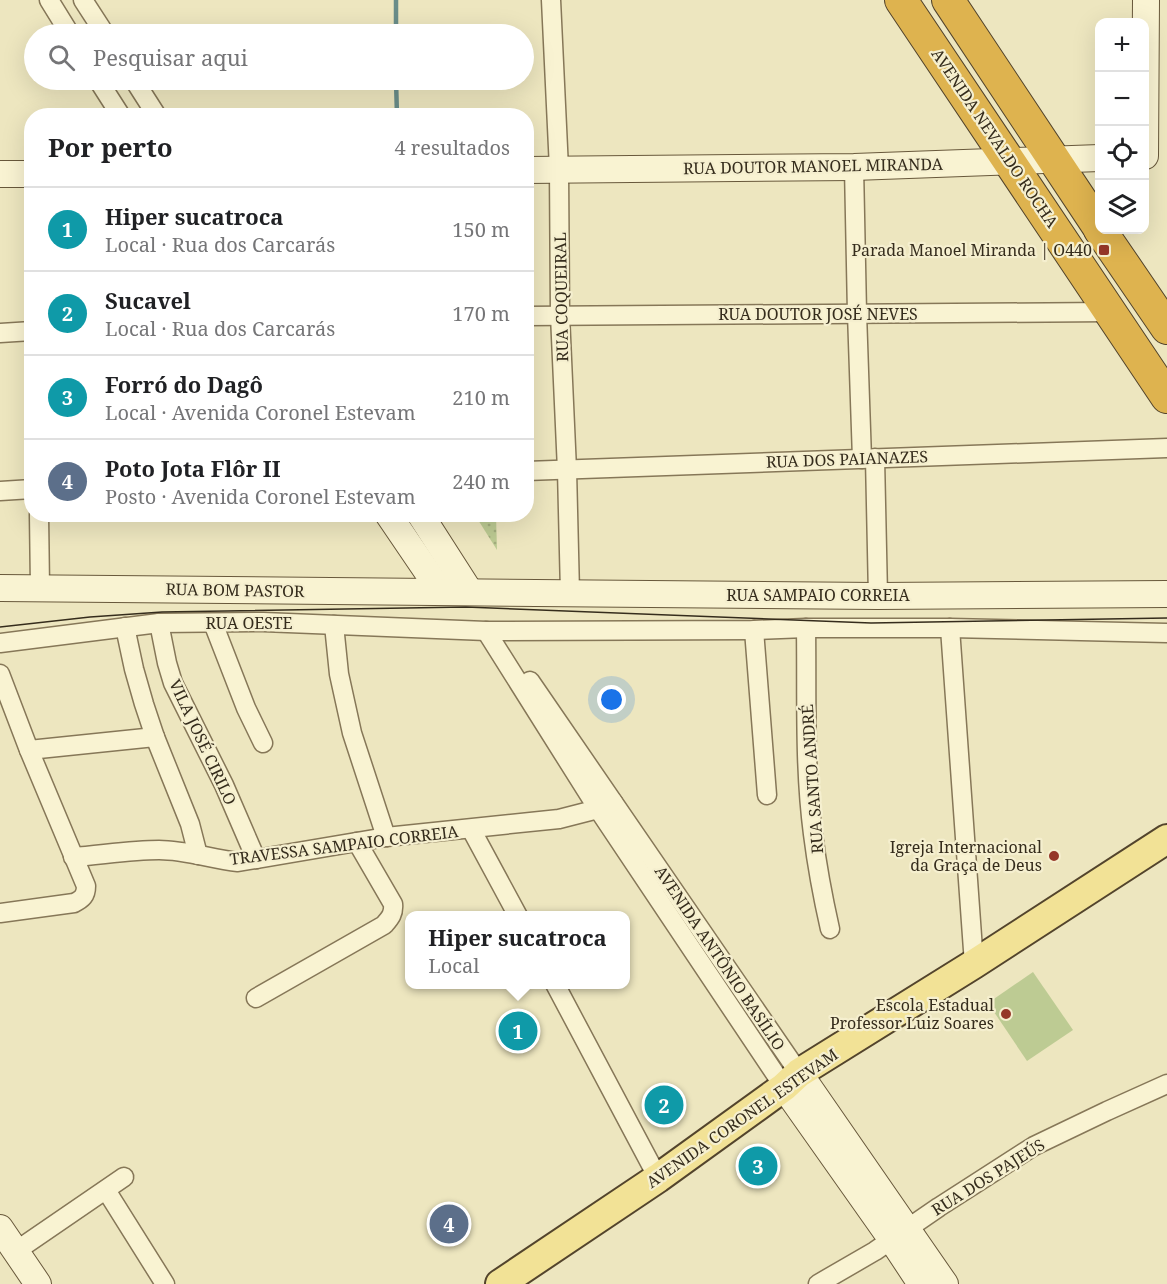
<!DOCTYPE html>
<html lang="pt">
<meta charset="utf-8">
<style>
:root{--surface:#fff;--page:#f2f2f2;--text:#202124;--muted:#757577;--line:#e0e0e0;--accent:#953728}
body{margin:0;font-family:"Noto Serif",serif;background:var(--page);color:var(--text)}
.controls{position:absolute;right:18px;top:18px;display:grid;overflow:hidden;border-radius:12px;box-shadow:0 6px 24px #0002}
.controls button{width:54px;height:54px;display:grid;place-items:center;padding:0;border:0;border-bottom:2px solid var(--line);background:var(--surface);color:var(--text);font:30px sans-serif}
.you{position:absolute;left:612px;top:700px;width:21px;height:21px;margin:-15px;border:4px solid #fff;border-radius:50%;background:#1a73e8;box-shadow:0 0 0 9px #1a73e833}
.badge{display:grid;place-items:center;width:39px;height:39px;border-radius:50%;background:var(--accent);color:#fff;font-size:20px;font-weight:700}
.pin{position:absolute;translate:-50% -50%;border:3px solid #fff;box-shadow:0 2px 6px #0006}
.popup{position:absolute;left:405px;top:911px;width:225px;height:78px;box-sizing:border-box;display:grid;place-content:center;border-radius:12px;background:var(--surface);filter:drop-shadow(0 2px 4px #0005);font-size:20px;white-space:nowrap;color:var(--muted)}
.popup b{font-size:22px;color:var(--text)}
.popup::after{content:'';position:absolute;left:50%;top:100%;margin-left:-12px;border:12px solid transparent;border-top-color:var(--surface)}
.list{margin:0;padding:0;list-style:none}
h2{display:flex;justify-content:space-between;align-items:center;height:78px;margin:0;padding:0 24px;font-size:26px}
h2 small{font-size:20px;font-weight:400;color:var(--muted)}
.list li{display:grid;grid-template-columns:39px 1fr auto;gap:18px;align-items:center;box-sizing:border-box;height:84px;padding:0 24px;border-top:2px solid var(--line)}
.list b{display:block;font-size:22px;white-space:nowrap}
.list p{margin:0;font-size:20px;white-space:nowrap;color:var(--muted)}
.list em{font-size:20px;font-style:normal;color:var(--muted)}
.icon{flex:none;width:33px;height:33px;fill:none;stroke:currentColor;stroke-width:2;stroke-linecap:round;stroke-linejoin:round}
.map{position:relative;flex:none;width:1167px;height:1284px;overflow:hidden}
.search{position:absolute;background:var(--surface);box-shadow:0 6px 24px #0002;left:24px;top:24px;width:510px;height:66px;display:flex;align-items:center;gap:15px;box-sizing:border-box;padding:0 21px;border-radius:33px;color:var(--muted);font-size:22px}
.panel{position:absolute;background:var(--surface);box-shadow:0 6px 24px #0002;left:24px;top:108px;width:510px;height:414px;border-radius:24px}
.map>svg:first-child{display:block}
.grass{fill:url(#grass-dots)}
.pitch{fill:#bdcb93}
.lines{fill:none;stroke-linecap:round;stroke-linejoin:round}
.stream{stroke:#6a8d89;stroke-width:4.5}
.street-casing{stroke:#867758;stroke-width:21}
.secondary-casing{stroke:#68583b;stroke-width:28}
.primary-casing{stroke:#53442c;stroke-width:32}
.highway-casing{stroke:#53442c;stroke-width:34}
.street{stroke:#f9f3d2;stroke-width:18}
.secondary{stroke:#f9f3d2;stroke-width:26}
.primary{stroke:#f2e296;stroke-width:28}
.highway{stroke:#deb34f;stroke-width:32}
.tram{stroke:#352c1c;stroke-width:1.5}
.poi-dot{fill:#953728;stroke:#f5efcf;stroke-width:2}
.labels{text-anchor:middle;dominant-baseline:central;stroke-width:4.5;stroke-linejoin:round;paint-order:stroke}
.street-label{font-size:16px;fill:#352c1c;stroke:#f5efcf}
.poi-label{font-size:16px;fill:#352c1c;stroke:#f5efcf;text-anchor:end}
</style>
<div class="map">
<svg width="1167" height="1284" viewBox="0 0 1167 1284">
<defs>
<pattern id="grass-dots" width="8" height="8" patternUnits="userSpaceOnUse" patternTransform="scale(1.5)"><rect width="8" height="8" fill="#bdcb93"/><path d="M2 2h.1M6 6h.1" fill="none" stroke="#a3ae7e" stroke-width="1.8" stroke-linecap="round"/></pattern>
</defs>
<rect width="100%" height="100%" fill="#ede6bf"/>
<!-- grass -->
<polygon class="grass" points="475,515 496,515 497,550"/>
<!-- pitch -->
<polygon class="pitch" points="1033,972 1073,1030 1027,1061 988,1003"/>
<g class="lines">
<!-- stream -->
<g class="stream">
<polyline points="396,0 396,34"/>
<polyline points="396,80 397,116"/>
</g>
<defs>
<g id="street">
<polyline points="49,0 70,34"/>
<polyline points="83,0 105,34"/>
<polyline points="551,0 559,169 560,315 567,470 570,593"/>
<polyline points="98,80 121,116"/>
<polyline points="134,80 157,116"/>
<polyline points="854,167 857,313 862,459"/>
<polyline points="526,316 1109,312"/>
<polyline points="0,333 32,331"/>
<polyline points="875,458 878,596"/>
<polyline points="526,471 1167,448"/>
<polyline points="0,491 32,489"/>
<polyline points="39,514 40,588"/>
<polyline points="159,623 167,663 173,683 224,785 256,859"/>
<polyline points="213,623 246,708 263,743"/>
<polyline points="334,625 339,674 352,733 386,837"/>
<polyline points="125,627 134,669 144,704 155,737 190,824 198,855"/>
<path d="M 806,628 C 807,696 804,766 813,834 C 817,866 823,898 830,929"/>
<polyline points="950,628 974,964"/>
<polyline points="754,630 767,795"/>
<polyline points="486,631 598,809 784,1087"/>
<polyline points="0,643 159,623 263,622 486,631 754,630 806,628 950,628 1167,633"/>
<path d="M 0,674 L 29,750 L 86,886 C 86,896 82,899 74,903 L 0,913"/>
<polyline points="530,681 799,1073"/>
<polyline points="29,750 155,737"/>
<polyline points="471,829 518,916"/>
<path d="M 73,857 C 101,855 131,850 159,850 C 186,850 211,859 238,862 L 386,837 L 559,819 L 598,809 L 613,802"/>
<polyline points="555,984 658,1178"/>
<path d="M 256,998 L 384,925 C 390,918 394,914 393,904 L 357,842"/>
<polyline points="106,1190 165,1284"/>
<polyline points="16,1251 124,1177"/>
<polyline points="818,1284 875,1251 939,1207 1034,1146 1107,1111 1167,1084"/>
</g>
<g id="secondary">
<polyline points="1145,156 1146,0"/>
<polyline points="526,170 854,167 1100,158"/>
<polyline points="0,174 32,174"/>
<polyline points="388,514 441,592"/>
<polyline points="420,514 470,592"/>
<polyline points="0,588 878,596 1167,594"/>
<polyline points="799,1073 945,1284"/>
<polyline points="784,1087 892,1240 921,1284"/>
<polyline points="0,1228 38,1284"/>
</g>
<polyline id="primary" points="500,1284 658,1178 784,1087 799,1073 974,964 1167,839"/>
<g id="highway">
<polyline points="901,0 1167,397"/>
<polyline points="948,0 1100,229"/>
<polyline points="1100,230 1167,328"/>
</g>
</defs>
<!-- street casing -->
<use href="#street" class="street-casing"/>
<!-- secondary casing -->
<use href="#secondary" class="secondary-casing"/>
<!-- primary casing -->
<use href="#primary" class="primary-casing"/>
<!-- highway casing -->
<use href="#highway" class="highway-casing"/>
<!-- street -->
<use href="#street" class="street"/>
<!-- secondary -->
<use href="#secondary" class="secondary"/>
<!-- primary -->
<use href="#primary" class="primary"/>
<!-- highway -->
<use href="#highway" class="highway"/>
<!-- tram -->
<polyline class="tram" points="0,627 90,617 162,612 466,607 871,623 1167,618"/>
</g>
<!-- markers -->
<g class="poi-dot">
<rect x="1098" y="244" width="12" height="12" rx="3"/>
<circle cx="1054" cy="856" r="6"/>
<circle cx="1006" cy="1014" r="6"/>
</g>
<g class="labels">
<!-- street labels -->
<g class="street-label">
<text transform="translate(995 138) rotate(56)">AVENIDA NEVALDO ROCHA</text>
<text transform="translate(813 166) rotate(-1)">RUA DOUTOR MANOEL MIRANDA</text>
<text transform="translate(561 297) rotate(-91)">RUA COQUEIRAL</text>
<text x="818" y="314">RUA DOUTOR JOSÉ NEVES</text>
<text transform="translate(847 459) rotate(-2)">RUA DOS PAIANAZES</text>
<text transform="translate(235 590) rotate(1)">RUA BOM PASTOR</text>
<text x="818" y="595">RUA SAMPAIO CORREIA</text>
<text x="249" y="623">RUA OESTE</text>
<text transform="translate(203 742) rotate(65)">VILA JOSÉ CIRILO</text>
<text transform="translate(812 779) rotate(-94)">RUA SANTO ANDRÉ</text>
<text transform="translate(344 845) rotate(-7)">TRAVESSA SAMPAIO CORREIA</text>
<text transform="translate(720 958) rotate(56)">AVENIDA ANTÔNIO BASÍLIO</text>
<text transform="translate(742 1118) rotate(-35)">AVENIDA CORONEL ESTEVAM</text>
<text transform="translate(988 1177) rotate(-32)">RUA DOS PAJEÚS</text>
</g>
<!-- poi labels -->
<g class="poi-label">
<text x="1092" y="250">Parada Manoel Miranda | O440</text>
<text x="1042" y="847">Igreja Internacional<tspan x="1042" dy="18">da Graça de Deus</tspan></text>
<text x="994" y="1005">Escola Estadual<tspan x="994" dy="18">Professor Luiz Soares</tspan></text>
</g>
</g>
</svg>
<div class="controls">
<button>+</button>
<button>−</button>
<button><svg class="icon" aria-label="locate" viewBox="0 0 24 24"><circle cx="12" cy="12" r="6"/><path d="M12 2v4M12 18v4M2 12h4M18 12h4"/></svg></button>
<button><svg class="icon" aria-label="layers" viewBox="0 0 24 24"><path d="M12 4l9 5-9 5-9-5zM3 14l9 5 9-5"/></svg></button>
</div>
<div class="you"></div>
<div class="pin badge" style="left:518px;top:1031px;background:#0f9aa8">1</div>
<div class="popup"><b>Hiper sucatroca</b>Local</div>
<div class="pin badge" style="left:664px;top:1105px;background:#0f9aa8">2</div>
<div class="pin badge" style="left:758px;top:1166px;background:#0f9aa8">3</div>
<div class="pin badge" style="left:449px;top:1224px;background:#5c6f8a">4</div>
<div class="search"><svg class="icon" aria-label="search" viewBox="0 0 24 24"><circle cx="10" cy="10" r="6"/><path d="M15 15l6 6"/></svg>Pesquisar aqui</div>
<section class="panel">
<h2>Por perto<small>4 resultados</small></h2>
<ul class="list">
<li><span class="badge" style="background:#0f9aa8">1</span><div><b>Hiper sucatroca</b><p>Local · Rua dos Carcarás</p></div><em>150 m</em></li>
<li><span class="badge" style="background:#0f9aa8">2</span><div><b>Sucavel</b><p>Local · Rua dos Carcarás</p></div><em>170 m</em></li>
<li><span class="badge" style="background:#0f9aa8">3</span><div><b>Forró do Dagô</b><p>Local · Avenida Coronel Estevam</p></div><em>210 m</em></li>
<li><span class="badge" style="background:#5c6f8a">4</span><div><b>Poto Jota Flôr II</b><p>Posto · Avenida Coronel Estevam</p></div><em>240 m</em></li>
</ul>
</section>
</div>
